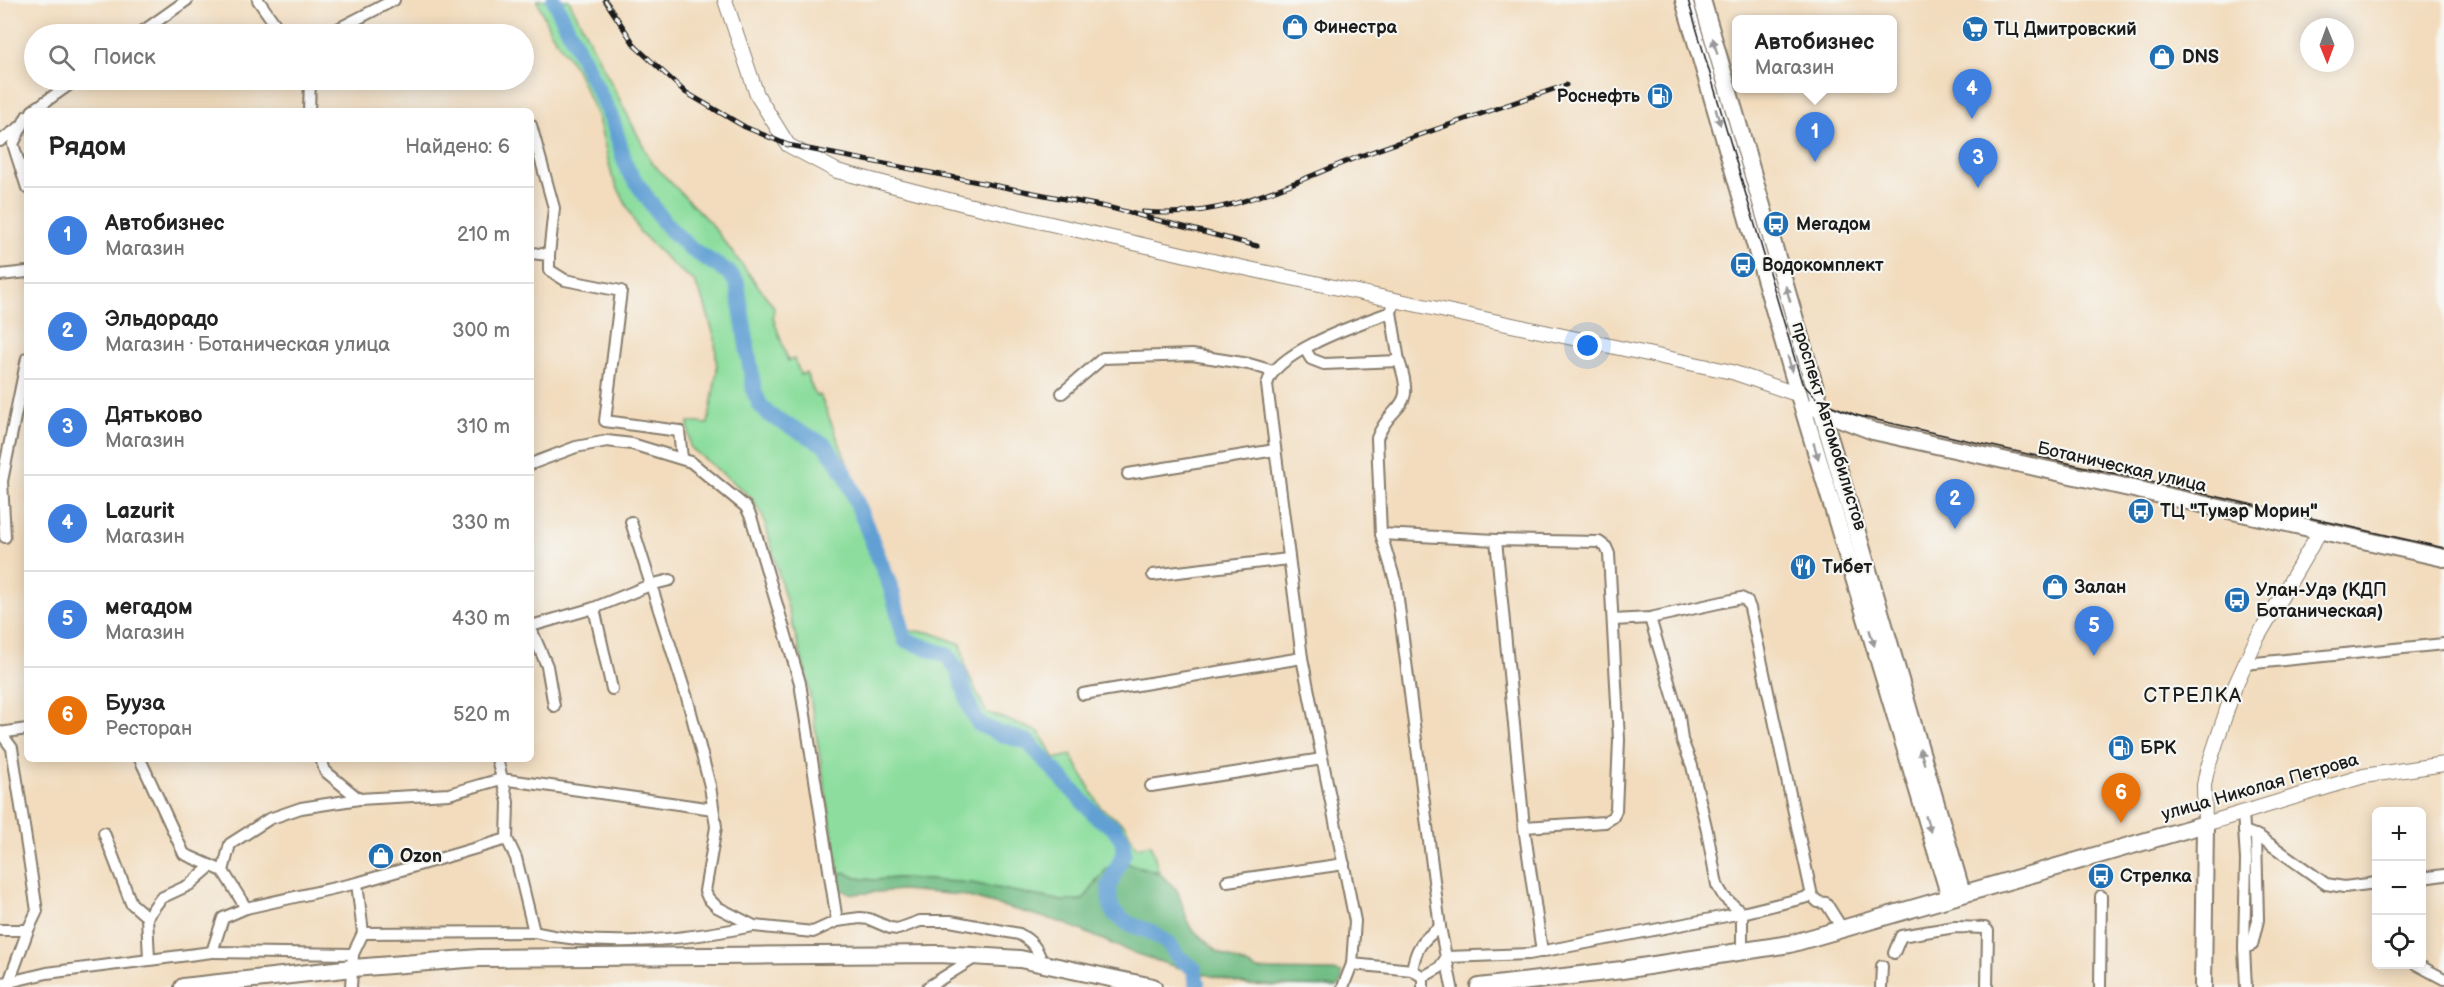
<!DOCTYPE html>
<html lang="ru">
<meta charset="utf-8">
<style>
:root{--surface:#fff;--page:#f2f2f2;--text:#222;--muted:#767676;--line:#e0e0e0;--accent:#1f6fb2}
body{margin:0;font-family:"Balsamiq Sans",sans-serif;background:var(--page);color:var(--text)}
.controls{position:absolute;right:18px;bottom:18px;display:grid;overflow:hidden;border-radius:9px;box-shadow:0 3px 15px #0003}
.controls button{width:54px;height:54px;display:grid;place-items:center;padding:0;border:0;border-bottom:2px solid var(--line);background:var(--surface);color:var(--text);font:30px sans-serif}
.compass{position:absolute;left:2300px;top:18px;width:54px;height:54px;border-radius:50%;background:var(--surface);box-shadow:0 3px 15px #0003;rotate:179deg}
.you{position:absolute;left:1588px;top:346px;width:21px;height:21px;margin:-15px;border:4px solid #fff;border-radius:50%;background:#1a73e8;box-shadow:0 0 0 9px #1a73e833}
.badge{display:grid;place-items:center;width:39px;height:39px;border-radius:50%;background:var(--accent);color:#fff;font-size:20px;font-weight:700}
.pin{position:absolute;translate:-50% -50px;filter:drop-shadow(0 2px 3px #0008)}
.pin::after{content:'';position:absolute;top:32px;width:21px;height:18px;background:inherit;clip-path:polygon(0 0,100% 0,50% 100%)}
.popup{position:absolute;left:1732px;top:15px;width:165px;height:78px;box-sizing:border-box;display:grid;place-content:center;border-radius:9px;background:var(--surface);filter:drop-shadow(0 2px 4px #0005);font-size:20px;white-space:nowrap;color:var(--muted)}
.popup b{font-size:22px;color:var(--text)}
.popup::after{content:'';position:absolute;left:50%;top:100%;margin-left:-12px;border:12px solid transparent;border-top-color:var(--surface)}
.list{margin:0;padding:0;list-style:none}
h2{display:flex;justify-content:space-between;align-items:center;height:78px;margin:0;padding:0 24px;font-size:26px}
h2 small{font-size:20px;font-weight:400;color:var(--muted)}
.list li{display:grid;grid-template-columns:39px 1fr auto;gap:18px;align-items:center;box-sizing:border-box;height:96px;padding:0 24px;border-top:2px solid var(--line)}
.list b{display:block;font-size:22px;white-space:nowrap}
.list p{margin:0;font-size:20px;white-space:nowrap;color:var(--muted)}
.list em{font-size:20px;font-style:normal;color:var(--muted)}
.icon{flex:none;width:33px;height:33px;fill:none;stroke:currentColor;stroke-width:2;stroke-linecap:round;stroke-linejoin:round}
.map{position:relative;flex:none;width:2444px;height:987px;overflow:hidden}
.search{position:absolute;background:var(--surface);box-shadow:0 3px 15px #0003;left:24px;top:24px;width:510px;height:66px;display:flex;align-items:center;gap:15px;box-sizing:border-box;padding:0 21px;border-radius:33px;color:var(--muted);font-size:22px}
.panel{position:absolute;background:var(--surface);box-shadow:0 3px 15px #0003;left:24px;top:108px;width:510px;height:654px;border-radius:9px}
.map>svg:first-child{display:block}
.green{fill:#8dde9e;stroke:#547d5d;stroke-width:1.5}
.forest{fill:#72bd85;stroke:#476c50;stroke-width:1.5}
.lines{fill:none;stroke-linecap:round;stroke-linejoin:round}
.river{stroke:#62a0d4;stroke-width:16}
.street-casing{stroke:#877c6c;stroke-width:14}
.secondary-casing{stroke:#877c6c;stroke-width:16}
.primary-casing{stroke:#877c6c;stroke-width:20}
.street{stroke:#fff;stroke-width:10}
.secondary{stroke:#fff;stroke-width:14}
.primary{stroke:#fff;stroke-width:16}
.tram{stroke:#1c1c1c;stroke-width:1.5}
.rail-casing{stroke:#1c1c1c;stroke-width:5}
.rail{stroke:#f6f6f2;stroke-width:3;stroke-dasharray:9;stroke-linecap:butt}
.oneway{fill:#999}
.labels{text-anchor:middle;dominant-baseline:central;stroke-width:4.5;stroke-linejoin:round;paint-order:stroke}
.poi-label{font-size:18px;font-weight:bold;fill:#1c1c1c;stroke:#f6f6f2;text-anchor:start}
.street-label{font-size:18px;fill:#1c1c1c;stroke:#f6f6f2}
.neighbourhood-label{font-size:20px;letter-spacing:1.5px;fill:#1c1c1c;stroke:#f6f6f2}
</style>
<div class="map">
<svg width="2444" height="987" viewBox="0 0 2444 987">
<rect width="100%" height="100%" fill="#f6f6f2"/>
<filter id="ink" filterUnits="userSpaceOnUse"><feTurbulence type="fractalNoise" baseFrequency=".0167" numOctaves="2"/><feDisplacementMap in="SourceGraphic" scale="12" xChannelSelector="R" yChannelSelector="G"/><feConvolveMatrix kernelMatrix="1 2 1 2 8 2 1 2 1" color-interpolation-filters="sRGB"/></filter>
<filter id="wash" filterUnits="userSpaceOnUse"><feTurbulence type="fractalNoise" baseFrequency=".008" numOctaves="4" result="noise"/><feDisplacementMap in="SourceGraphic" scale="24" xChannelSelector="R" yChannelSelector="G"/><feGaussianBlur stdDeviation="1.35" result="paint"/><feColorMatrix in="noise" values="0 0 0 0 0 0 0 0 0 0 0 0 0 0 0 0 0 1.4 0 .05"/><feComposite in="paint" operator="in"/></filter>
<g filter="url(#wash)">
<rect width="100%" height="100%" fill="#f2dcbd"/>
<!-- green -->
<polygon class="green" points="537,0 569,0 652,163 711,224 774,307 773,317 788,361 794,359 801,375 806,373 816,397 820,395 882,549 909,631 929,632 961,644 966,669 986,712 1039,732 1055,759 1071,755 1101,808 1125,825 1136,847 1151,844 1159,872 1126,863 1096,880 1090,894 1083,900 1062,901 971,883 898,878 874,880 856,878 845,873 839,874 807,678 763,516 751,497 690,447 688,422 708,424 717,371 715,339 704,302 694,281 673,265 639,231 612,176 598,118 576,69 550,31"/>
<!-- forest -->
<polygon class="forest" points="1126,863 1159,873 1177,890 1190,927 1218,952 1257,970 1333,971 1342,973 1342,982 1337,987 1248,985 1176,967 1131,952 1064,923 961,895 902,890 853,894 841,890 837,882 839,874 845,872 856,878 874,880 898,878 971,883 1062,901 1083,900 1108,867"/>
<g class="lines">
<!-- river -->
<polyline class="river" points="554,0 612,119 627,169 666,225 691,249 729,273 737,283 754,391 760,405 769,415 825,445 845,473 892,591 905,640 947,655 958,671 971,710 979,724 998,733 1028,742 1098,818 1114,828 1122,839 1124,852 1109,887 1110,903 1113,912 1129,924 1149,931 1169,944 1178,957 1194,969 1197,983"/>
</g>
</g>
<g filter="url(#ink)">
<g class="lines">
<defs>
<g id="street">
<polyline points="258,0 277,27 291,34"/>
<polyline points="139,34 187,0"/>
<polyline points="328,34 394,0"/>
<polyline points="32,111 76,80"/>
<polyline points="309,111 310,80"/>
<polyline points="27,116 13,144 27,188"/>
<polyline points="531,125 554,208 549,255"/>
<polyline points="0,141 20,127"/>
<polyline points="531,253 549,255 549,270 565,280 621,291 605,421 679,431 682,458"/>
<polyline points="0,275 27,272"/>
<polyline points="1391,312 1399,361"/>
<path d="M 1305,349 L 1311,359 L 1324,364 L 1399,361 C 1417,413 1392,400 1377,438 L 1381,534 L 1496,540"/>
<polyline points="1062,393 1103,358 1192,355 1249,364 1273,371"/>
<polyline points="531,464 576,447 607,441 632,444 691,462 746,507 751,517 800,683 837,921"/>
<polyline points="1128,474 1275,450"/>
<path d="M 631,522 L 688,701 L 710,786 L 716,827 L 705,891 L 708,898 L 717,907 L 754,926 L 813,932 L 837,921 L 860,918 L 869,919 L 890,928 L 898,929 L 920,921 L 950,921 L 1019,934 C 1032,941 1038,949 1042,963"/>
<polyline points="1381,534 1396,584 1440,927 1452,987"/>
<polyline points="5,537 2,481 27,358"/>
<polyline points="1153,575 1288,559"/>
<polyline points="594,608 612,689"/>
<polyline points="1613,620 1650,618 1741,598 1747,601 1750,608 1812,896 1742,913 1724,897 1717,885 1707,831 1692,766 1682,740 1679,716 1650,618"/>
<polyline points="531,626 594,608 650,585 670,580"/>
<polyline points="531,629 547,666 554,706"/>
<polyline points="2245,664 2444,644"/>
<polyline points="1083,694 1302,658"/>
<polyline points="0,732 12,748 37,911 28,930"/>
<polyline points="0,733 27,729"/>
<polyline points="140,759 184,854 223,871"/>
<polyline points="321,759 325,771 359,799"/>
<polyline points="1151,786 1322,759"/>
<polyline points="2243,812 2246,860 2244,948"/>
<polyline points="1524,827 1605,822 1613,817 1616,810 1619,740 1609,554 1606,547 1599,542 1496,540 1524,827 1542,952"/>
<polyline points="2244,831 2260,837 2326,884 2344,887 2376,883"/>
<polyline points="104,833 131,903 147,917"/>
<polyline points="2422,878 2444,875"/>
<polyline points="1227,881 1344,864"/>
<polyline points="357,883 507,839 508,802 497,759"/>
<polyline points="1812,896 1818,902 1826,903 1843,930"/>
<polyline points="246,908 357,883 363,933 353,954"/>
<polyline points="0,930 28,930 9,982 0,983"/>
<path d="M 534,932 C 607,949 681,940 753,926"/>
<polyline points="363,933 534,932 516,858 507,839"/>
<polyline points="212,952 353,954 351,987"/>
<polyline points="1894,953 1901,936 1955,927 1985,928 1988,931 1987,987"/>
<polyline points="149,959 147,917 161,898 189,885 211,866"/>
<polyline points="1352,964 1412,970 1423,977 1423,987"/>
<polyline points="2416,964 2444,979"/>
<path d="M 1412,970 C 1416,948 1421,941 1440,927"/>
<polyline points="1423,977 1439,968 1447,957 1529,954 1742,913 1742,952"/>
<polyline points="9,987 9,982 47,973 212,952 223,918 246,908 223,871 230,844 269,819 301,808 359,799 449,794 501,779 713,809"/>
<polyline points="928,987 976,957"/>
<path d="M 1343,987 L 1352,964 L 1355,921 L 1302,658 L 1267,385 C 1273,352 1361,323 1391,312 L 1395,300"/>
<polyline points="1881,987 1882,966"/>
<polyline points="2100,987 2101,896"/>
<polyline points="2246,987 2244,948 2252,945 2258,920 2256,835"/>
</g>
<g id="secondary">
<polyline points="725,0 757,95 788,145 837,171 968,205 1226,264 1732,372 1799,395"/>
<polyline points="2320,531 2256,640 2235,686 2207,770 2204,785 2205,824 2364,776 2444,764"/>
</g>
<g id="primary">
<polyline points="1684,0 1799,395 1950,897"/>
<polyline points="1702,0 1962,893"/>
<polyline points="1814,406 1821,411 1873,431 2444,558"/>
<polyline points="183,987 353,968 479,958 940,954 1020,959 1153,987"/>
<polyline points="1479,987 1622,970 1790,944 2205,824 2203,987"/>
</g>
</defs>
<!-- street casing -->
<use href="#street" class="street-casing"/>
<!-- secondary casing -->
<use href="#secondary" class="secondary-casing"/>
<!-- primary casing -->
<use href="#primary" class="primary-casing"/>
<!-- street -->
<use href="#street" class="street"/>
<!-- secondary -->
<use href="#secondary" class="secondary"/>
<!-- primary -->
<use href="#primary" class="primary"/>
<!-- tram -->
<polyline class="tram" points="1688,0 1802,383 1819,401 1855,415 2444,548"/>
<defs>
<g id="rail">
<polyline points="605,0 636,47 685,92 745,127 788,145 1111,208 1257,246"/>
<path d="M 1143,212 C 1226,220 1289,183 1363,155 C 1430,131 1498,108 1566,85"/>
</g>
</defs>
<!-- rail casing -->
<use href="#rail" class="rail-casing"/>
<!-- rail -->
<use href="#rail" class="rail"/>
</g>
<!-- one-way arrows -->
<defs><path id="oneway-solid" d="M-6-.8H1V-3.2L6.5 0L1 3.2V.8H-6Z" transform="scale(1.5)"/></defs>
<g class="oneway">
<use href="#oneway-solid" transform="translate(1715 46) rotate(-106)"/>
<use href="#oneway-solid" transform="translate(1718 117) rotate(74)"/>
<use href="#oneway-solid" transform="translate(1788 294) rotate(-106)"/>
<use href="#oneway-solid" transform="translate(1790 364) rotate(74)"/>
<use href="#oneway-solid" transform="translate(1816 451) rotate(73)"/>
<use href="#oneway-solid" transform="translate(1872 638) rotate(73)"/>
<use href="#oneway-solid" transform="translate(1922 756) rotate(-106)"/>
<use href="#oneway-solid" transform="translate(1928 824) rotate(73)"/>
</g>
</g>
<!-- icons -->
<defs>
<symbol id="shop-disc" viewBox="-11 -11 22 22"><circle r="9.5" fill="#1f6fb2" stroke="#f6f6f2"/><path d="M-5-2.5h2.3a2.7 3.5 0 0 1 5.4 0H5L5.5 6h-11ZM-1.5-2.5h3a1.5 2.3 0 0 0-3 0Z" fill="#fff"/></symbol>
<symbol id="supermarket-disc" viewBox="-11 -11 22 22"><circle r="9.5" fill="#1f6fb2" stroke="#f6f6f2"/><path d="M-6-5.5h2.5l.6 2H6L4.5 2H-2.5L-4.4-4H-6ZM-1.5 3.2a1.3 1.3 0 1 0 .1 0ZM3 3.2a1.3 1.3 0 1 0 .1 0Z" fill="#fff"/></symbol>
<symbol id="fuel-disc" viewBox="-11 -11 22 22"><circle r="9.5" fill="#1f6fb2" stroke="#f6f6f2"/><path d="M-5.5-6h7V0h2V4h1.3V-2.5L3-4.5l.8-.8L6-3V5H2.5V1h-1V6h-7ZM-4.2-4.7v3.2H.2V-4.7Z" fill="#fff"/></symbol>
<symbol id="bus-disc" viewBox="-11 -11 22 22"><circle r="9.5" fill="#1f6fb2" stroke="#f6f6f2"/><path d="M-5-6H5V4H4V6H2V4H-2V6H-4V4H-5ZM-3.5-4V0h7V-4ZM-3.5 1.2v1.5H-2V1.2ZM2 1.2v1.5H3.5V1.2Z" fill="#fff"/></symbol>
<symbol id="restaurant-disc" viewBox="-11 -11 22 22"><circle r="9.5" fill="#1f6fb2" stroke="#f6f6f2"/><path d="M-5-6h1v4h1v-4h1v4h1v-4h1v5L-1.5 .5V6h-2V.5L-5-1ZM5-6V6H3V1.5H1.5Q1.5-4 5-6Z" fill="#fff"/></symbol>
</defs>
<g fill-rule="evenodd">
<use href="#shop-disc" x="1280" y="12" width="30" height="30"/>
<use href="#supermarket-disc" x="1960" y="14" width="30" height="30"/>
<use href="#shop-disc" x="2147" y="42" width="30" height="30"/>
<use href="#fuel-disc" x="1645" y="81" width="30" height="30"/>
<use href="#bus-disc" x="1761" y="209" width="30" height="30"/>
<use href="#bus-disc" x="1728" y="250" width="30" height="30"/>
<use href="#bus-disc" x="2126" y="496" width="30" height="30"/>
<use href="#restaurant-disc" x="1788" y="552" width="30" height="30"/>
<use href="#shop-disc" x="2040" y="572" width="30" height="30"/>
<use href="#bus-disc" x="2222" y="585" width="30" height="30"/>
<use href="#fuel-disc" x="2106" y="733" width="30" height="30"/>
<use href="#shop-disc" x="366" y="841" width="30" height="30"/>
<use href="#bus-disc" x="2086" y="861" width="30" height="30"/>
</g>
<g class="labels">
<!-- poi labels -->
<g class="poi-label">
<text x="1314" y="27">Финестра</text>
<text x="1994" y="29">ТЦ Дмитровский</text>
<text x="2182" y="57">DNS</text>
<text x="1640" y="96" text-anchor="end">Роснефть</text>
<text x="1796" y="224">Мегадом</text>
<text x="1762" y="265">Водокомплект</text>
<text x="2160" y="511">ТЦ "Тумэр Морин"</text>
<text x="1822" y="567">Тибет</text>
<text x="2074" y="587">Залан</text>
<text x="2256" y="590">Улан-Удэ (КДП<tspan x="2256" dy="21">Ботаническая)</tspan></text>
<text x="2140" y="748">БРК</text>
<text x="400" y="856">Ozon</text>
<text x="2120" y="876">Стрелка</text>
</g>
<!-- street labels -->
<g class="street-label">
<text transform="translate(1829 426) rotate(73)">проспект Автомобилистов</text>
<text transform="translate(2122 467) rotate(13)">Ботаническая улица</text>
<text transform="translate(2260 787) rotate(-16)">улица Николая Петрова</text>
</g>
<!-- neighbourhood labels -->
<g class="neighbourhood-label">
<text x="2193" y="696">СТРЕЛКА</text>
</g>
</g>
</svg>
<div class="controls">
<button>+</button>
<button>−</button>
<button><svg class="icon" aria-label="locate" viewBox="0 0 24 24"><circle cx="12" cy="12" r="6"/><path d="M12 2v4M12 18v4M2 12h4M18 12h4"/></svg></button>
</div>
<svg class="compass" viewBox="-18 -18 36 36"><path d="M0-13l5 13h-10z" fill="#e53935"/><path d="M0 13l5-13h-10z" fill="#767676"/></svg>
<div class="you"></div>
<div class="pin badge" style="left:1815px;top:162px;background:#3f7fe0">1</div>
<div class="popup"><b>Автобизнес</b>Магазин</div>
<div class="pin badge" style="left:1955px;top:529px;background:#3f7fe0">2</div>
<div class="pin badge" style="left:1978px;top:188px;background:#3f7fe0">3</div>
<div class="pin badge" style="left:1972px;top:119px;background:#3f7fe0">4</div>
<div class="pin badge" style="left:2094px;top:656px;background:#3f7fe0">5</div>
<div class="pin badge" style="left:2121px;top:823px;background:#e8710a">6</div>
<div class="search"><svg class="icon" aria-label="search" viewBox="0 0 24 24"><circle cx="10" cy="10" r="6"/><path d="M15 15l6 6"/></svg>Поиск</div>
<section class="panel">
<h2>Рядом<small>Найдено: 6</small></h2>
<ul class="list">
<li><span class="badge" style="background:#3f7fe0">1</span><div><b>Автобизнес</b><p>Магазин</p></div><em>210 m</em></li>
<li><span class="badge" style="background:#3f7fe0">2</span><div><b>Эльдорадо</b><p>Магазин · Ботаническая улица</p></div><em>300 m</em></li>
<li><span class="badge" style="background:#3f7fe0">3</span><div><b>Дятьково</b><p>Магазин</p></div><em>310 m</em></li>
<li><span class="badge" style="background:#3f7fe0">4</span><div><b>Lazurit</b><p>Магазин</p></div><em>330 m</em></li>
<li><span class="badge" style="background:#3f7fe0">5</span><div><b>мегадом</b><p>Магазин</p></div><em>430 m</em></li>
<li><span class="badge" style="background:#e8710a">6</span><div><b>Бууза</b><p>Ресторан</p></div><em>520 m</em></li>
</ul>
</section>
</div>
